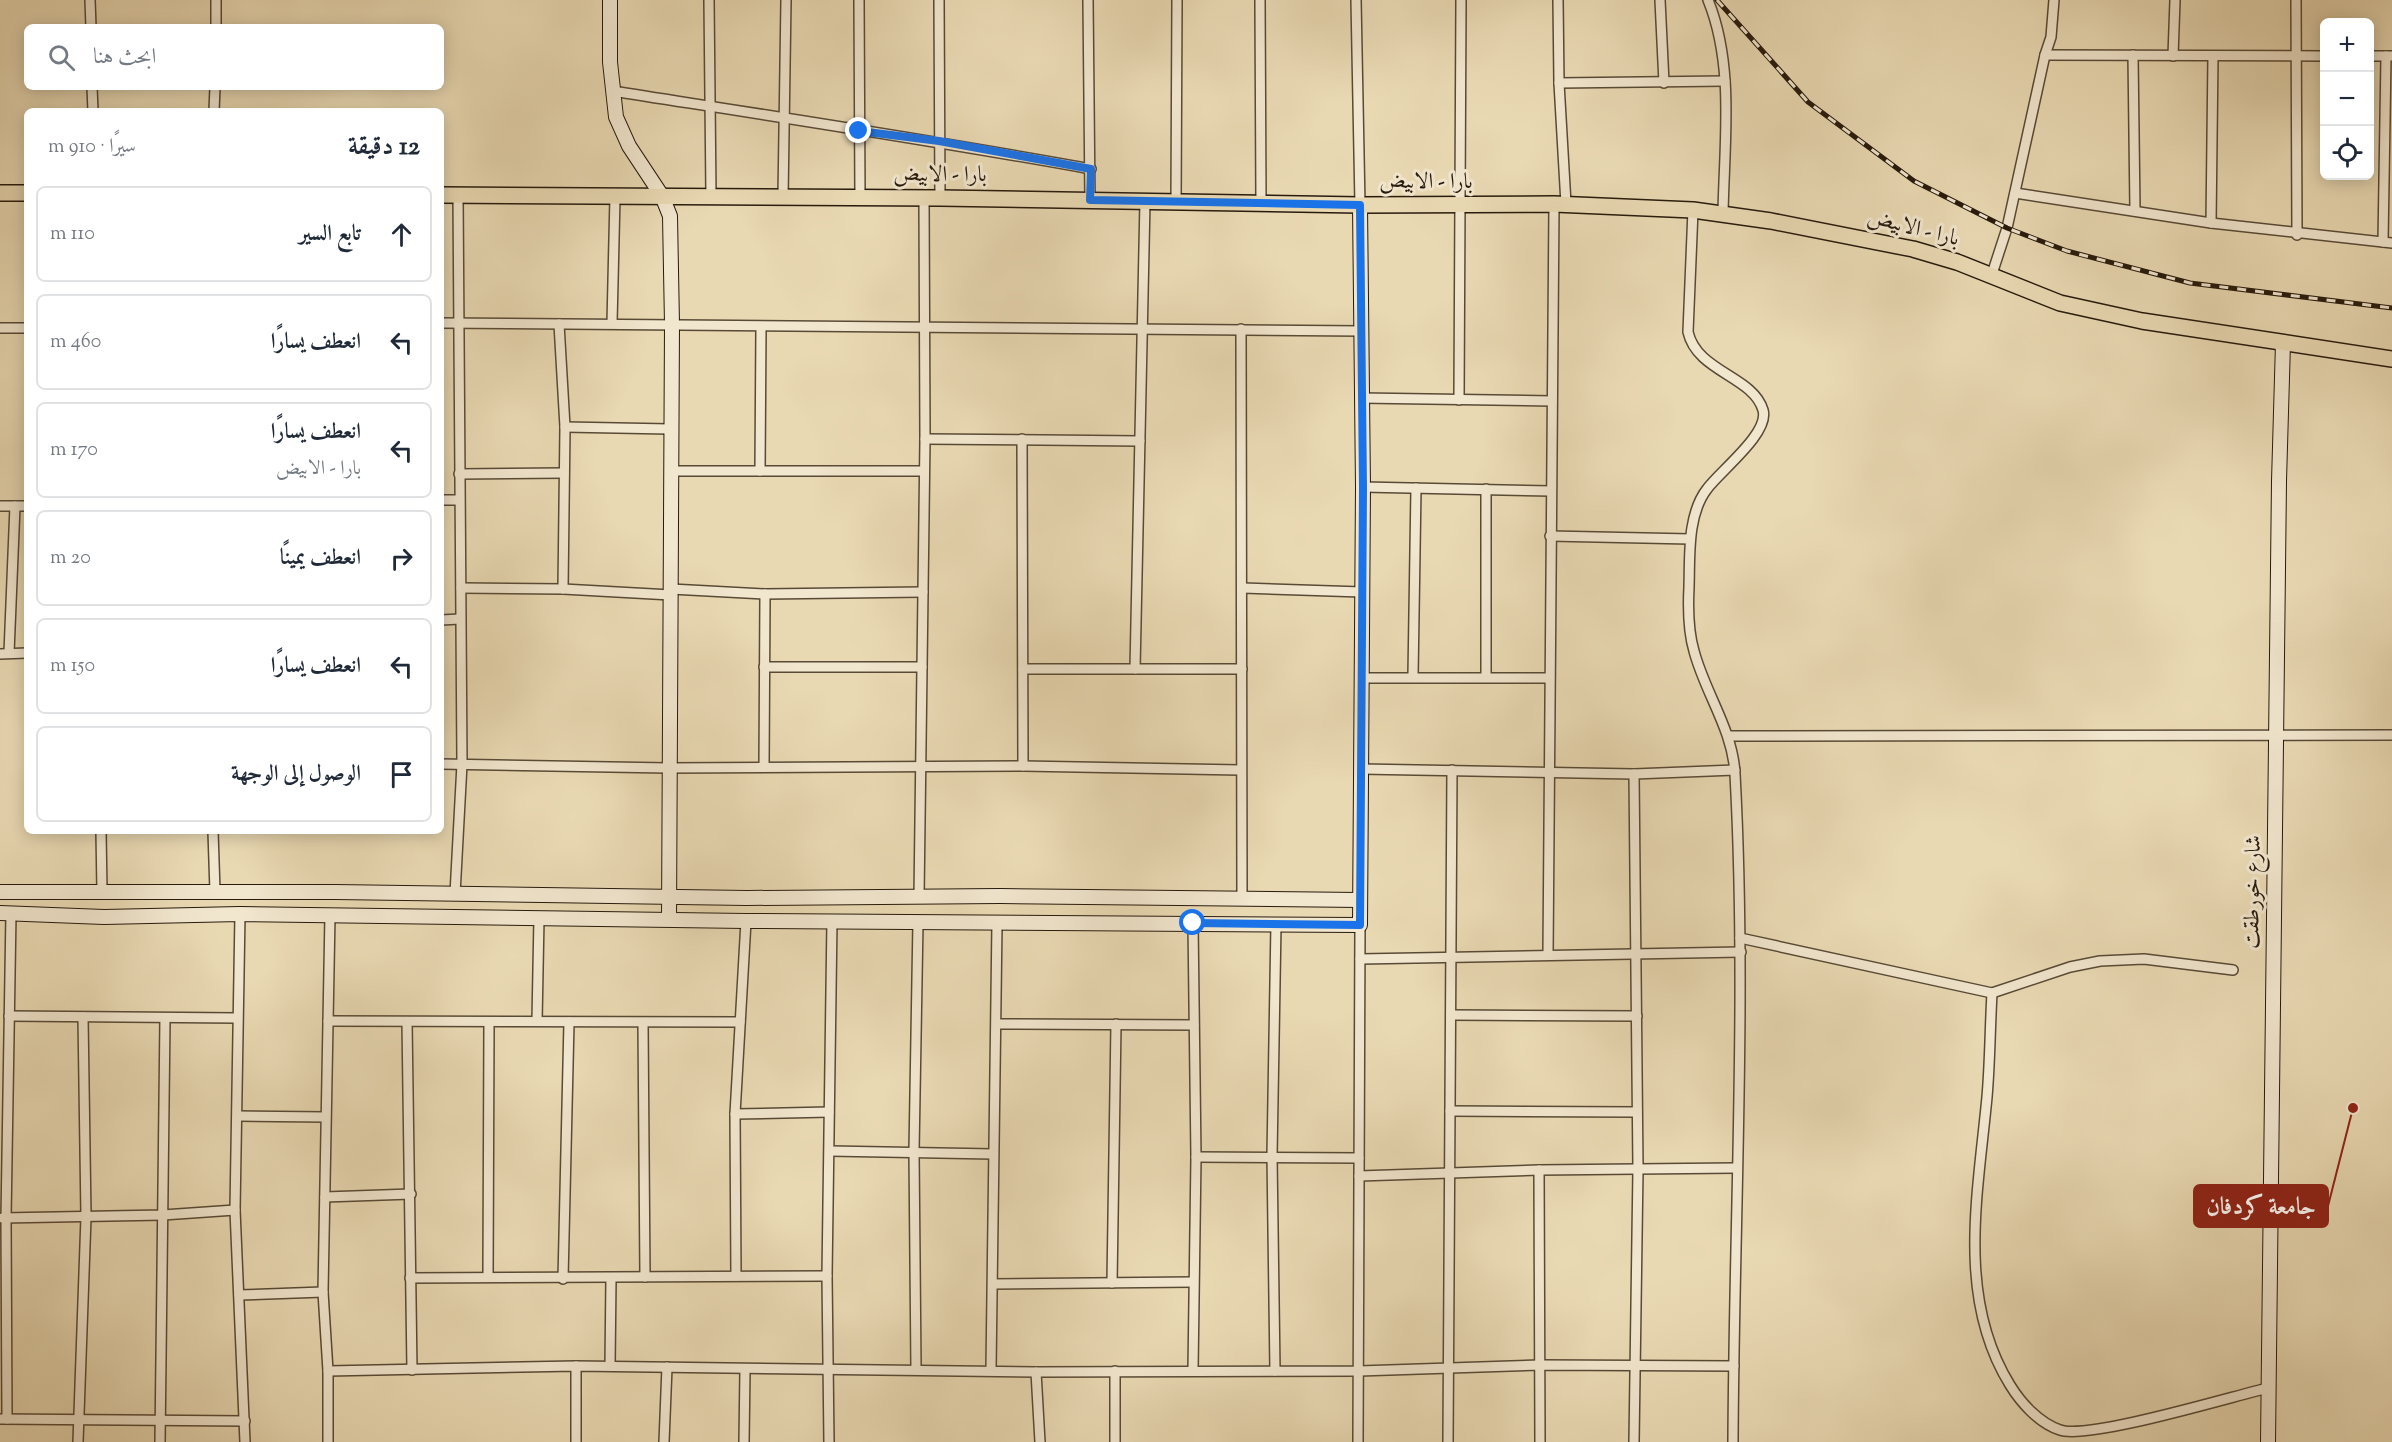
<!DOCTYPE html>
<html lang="ar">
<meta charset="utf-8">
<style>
:root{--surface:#fff;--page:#f2f2f3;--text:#1f2937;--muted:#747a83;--line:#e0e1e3}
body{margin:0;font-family:"Sorts Mill Goudy",Amiri,serif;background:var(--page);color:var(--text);direction:rtl}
.controls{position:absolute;right:18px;top:18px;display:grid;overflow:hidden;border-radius:9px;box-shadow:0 3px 15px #0003}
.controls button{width:54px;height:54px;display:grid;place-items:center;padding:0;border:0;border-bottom:2px solid var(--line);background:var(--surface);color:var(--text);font:30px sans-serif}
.stop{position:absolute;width:18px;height:18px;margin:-14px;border:4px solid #1a73e8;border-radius:50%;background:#fff}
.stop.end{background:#1a73e8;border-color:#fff;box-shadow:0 2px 6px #0008}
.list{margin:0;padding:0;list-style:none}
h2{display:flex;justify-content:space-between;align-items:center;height:78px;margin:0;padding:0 24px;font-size:26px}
h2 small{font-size:20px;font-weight:400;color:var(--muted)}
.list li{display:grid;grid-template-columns:39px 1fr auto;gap:18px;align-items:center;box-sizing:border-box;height:96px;margin:0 12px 12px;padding:0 12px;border:2px solid var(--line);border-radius:9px}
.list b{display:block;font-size:22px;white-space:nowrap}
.list p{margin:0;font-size:20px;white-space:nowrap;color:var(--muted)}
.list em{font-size:20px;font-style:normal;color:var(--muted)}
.icon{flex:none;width:33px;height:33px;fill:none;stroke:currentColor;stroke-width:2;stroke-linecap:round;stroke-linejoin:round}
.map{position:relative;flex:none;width:2392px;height:1442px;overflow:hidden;direction:ltr}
.search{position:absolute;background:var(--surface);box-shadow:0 3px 15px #0003;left:24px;top:24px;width:420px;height:66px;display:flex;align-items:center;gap:15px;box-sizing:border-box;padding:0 21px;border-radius:9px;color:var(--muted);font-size:22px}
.panel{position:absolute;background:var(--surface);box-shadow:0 3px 15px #0003;left:24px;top:108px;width:420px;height:726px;border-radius:9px;direction:rtl}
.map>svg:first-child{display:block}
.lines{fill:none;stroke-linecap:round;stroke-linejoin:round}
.street-casing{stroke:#584a36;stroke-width:12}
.secondary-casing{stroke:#271a0d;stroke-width:16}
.primary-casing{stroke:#271a0d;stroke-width:18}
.street{stroke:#f1e6ce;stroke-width:9}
.secondary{stroke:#f1e6ce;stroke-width:14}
.primary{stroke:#e9d9b3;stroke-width:15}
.rail-casing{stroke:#271a0d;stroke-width:5}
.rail{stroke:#f1e6ce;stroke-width:3;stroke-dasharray:9;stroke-linecap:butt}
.route{stroke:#1a73e8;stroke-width:8}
.labels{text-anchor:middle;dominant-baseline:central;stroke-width:6;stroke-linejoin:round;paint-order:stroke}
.street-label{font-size:22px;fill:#271a0d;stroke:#f1e6ce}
.leader{fill:none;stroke:#8f2418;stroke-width:2}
.callout-dot{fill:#8f2418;stroke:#f1e6ce;stroke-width:2}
.callout{fill:#8f2418;stroke:#8f2418;stroke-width:2}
.callout-label{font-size:24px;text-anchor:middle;font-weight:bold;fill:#fff}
</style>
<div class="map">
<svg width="2392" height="1442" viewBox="0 0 2392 1442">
<rect width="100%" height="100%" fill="#e9d9b3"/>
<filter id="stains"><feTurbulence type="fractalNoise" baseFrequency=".00333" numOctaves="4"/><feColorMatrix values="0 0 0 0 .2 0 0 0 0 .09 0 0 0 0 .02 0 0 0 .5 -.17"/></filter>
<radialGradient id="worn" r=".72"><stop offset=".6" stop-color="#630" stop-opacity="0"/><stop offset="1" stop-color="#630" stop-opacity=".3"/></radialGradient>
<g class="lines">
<defs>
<g id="street">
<polyline points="90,0 91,27"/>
<polyline points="709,0 711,196"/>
<polyline points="859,0 860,198"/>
<polyline points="939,0 940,198"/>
<polyline points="1088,0 1090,200"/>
<polyline points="1260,0 1261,203"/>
<polyline points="1356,0 1360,205"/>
<polyline points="1558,0 1559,83 1566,204"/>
<polyline points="1660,0 1664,83"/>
<path d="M 1708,0 C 1735,66 1724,145 1723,214"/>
<polyline points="2296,0 2297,235"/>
<polyline points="216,27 216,0"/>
<polyline points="2045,55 2324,56"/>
<polyline points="2133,55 2135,211"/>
<polyline points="2173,56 2175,0"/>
<polyline points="2370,56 2391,56"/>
<polyline points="1559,83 1725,81"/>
<polyline points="92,87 93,111"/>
<path d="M 612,91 C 772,116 932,140 1091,169"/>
<polyline points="214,111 215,87"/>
<polyline points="2015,193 2211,223 2392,243"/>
<polyline points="783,197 786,0"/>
<polyline points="1176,202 1177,0"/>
<path d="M 1693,210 L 1688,332 C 1697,372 1753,376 1763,410 C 1770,433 1720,471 1707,489 C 1687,515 1690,556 1689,587 C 1688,607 1688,631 1694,651 C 1705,693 1733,730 1735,774 C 1747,996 1734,1220 1733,1442"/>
<polyline points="2211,223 2213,56"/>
<polyline points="2383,242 2386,56"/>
<polyline points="1991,277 2007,228 2045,55 2051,37 2054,0"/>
<polyline points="441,323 1362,331"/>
<polyline points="612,323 615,197"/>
<polyline points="559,324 565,427 563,589"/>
<polyline points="0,328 27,328"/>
<polyline points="1241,329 1242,898"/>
<polyline points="1361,398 1552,401"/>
<polyline points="1459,400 1461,0"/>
<polyline points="565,427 669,429"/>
<polyline points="925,439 1140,441"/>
<polyline points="1022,439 1023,766"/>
<polyline points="670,471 924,471"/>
<polyline points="760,471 761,327"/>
<polyline points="459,474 564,473"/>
<polyline points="1363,487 1551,491"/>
<polyline points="441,500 459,500"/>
<polyline points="0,506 27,506"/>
<polyline points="1550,536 1690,539"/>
<polyline points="461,588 563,589 671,595"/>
<polyline points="1243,588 1362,592"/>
<polyline points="671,589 765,594 923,592"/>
<polyline points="441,620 460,619"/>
<polyline points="9,653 15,506"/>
<polyline points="0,654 27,653"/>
<polyline points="764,667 922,667"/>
<polyline points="1023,669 1242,669"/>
<polyline points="1135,669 1145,201"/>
<polyline points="1413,676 1416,488"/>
<polyline points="1486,677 1486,489"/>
<polyline points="1361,678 1548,678"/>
<polyline points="1728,736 2392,735"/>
<polyline points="441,764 668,768 1023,766 1240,770"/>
<polyline points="764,767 765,594"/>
<polyline points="1361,769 1634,774 1735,770"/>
<polyline points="1634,774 1638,1169 1634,1442"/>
<polyline points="101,831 102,892"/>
<polyline points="213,831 215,892"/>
<polyline points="455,894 462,764 458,195"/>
<polyline points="919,897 925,439 924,198"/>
<polyline points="240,914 235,1210 245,1442"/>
<polyline points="1193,923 1196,1157 1193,1370"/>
<polyline points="1740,938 1992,993 2070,967 2100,961 2144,959 2233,970"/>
<polyline points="1548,955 1554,204"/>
<polyline points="1360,959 1741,952"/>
<path d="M 1992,993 C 1990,1028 1990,1063 1987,1097 C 1978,1194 1956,1298 2010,1385 C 2021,1403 2039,1423 2060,1430 C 2088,1440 2230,1397 2268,1388"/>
<polyline points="1451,1015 1637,1016"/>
<polyline points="9,1016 237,1018"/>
<polyline points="328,1021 740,1022"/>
<polyline points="537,1021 539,918"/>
<polyline points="407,1022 412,1370"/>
<polyline points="643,1023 645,1277"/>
<polyline points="997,1024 1194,1025"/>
<polyline points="1450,1111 1637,1112"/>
<polyline points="735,1114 829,1112"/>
<polyline points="238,1116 325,1117"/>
<polyline points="830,1151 993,1154"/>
<polyline points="1196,1157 1359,1158"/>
<polyline points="1539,1170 1540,1442"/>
<polyline points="1359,1176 1539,1170 1736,1168"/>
<polyline points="325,1197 411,1194"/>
<polyline points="2,1218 163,1215 235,1210"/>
<polyline points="736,1276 735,1114 746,921"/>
<polyline points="488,1277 489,1022"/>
<polyline points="410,1278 827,1276"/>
<polyline points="563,1279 569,1022"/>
<polyline points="1112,1283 1116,1024"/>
<polyline points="993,1284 1193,1282"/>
<polyline points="239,1295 323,1292"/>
<polyline points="576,1366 576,1442"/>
<polyline points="610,1366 611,1278"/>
<polyline points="916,1369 914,1151 918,922"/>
<polyline points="991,1369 997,923"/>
<polyline points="328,1371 576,1366 1036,1372 1359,1371 1540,1365 1734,1366"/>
<polyline points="1115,1371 1115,1442"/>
<polyline points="1275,1371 1272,1156 1276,924"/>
<polyline points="1036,1372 1040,1442"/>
<polyline points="0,1419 245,1421"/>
<polyline points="7,1419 6,1218 11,913"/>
<polyline points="78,1442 86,1217 83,1017"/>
<polyline points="160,1442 165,1018"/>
<polyline points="328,1442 328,1371 323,1292 330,915"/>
<polyline points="664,1442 667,1367"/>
<polyline points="744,1442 745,1369"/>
<polyline points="829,1442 827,1276 832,920"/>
<polyline points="1358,1442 1360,925"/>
<polyline points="1448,1442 1452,770"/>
</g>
<g id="secondary">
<polyline points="610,0 610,62 616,117 629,146 662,196 670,216 672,324 669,919"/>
<polyline points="0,892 335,892 747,898 1000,896 1360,900"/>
<polyline points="0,913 104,917 240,914 746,921 1360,925 1363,487 1360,205"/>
<polyline points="2268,1442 2279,481 2283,343"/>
</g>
<g id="primary">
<polyline points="0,193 27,193"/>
<polyline points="441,195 940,198 1360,205 1554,204 1693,210 1771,221 1913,249 1957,262 2060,303 2142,321 2392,359"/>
</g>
</defs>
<!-- street casing -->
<use href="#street" class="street-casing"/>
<!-- secondary casing -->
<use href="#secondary" class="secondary-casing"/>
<!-- primary casing -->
<use href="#primary" class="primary-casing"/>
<!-- street -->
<use href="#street" class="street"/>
<!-- secondary -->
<use href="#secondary" class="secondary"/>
<!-- primary -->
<use href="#primary" class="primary"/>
<defs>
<polyline id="rail" points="1717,0 1808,102 1914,181 2007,228 2067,251 2190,283 2392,308"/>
</defs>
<!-- rail casing -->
<use href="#rail" class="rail-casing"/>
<!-- rail -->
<use href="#rail" class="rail"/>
</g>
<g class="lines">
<!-- route -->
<polyline class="route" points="859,131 939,141 1091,169 1090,200 1360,205 1363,488 1360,925 1193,923"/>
</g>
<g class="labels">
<!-- street labels -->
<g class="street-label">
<text x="940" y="176">بارا - الابيض</text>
<text x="1426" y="183">بارا - الابيض</text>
<text transform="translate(1913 229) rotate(14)">بارا - الابيض</text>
<text transform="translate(2254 892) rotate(-89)">شارع خورطقت</text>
</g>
</g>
<!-- callouts -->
<path class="leader" d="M2353 1108L2328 1206"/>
<circle class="callout-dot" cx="2353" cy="1108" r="6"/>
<rect class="callout" x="2194" y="1185" width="134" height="42" rx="6"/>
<g class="callout-label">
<text x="2261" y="1214">جامعة كردفان</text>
</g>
<rect width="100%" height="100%" filter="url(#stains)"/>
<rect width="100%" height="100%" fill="url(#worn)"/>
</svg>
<div class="controls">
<button>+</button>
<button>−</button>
<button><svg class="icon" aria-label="locate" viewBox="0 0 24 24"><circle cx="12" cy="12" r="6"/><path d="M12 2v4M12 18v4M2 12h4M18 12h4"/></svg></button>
</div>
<div class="stop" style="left:1193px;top:923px"></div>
<div class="stop end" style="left:859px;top:131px"></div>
<div class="search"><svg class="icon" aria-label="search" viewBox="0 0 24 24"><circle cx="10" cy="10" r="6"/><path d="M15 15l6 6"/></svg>ابحث هنا</div>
<section class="panel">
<h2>12 دقيقة<small>سيرًا · 910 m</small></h2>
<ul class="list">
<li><svg class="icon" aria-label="ahead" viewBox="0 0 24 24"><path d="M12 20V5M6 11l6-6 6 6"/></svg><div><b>تابع السير</b></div><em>110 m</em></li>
<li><svg class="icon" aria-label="left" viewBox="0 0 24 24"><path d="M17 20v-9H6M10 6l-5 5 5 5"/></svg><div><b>انعطف يسارًا</b></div><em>460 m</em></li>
<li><svg class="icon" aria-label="left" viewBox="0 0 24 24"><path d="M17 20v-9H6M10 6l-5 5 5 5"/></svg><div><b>انعطف يسارًا</b><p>بارا - الابيض</p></div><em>170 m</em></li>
<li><svg class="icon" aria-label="right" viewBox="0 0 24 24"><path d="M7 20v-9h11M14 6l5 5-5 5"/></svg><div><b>انعطف يمينًا</b></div><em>20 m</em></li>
<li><svg class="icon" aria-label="left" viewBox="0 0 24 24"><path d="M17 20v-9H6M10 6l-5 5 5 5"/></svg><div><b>انعطف يسارًا</b></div><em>150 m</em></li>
<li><svg class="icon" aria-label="arrive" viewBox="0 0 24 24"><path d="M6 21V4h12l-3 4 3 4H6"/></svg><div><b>الوصول إلى الوجهة</b></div></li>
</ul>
</section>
</div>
